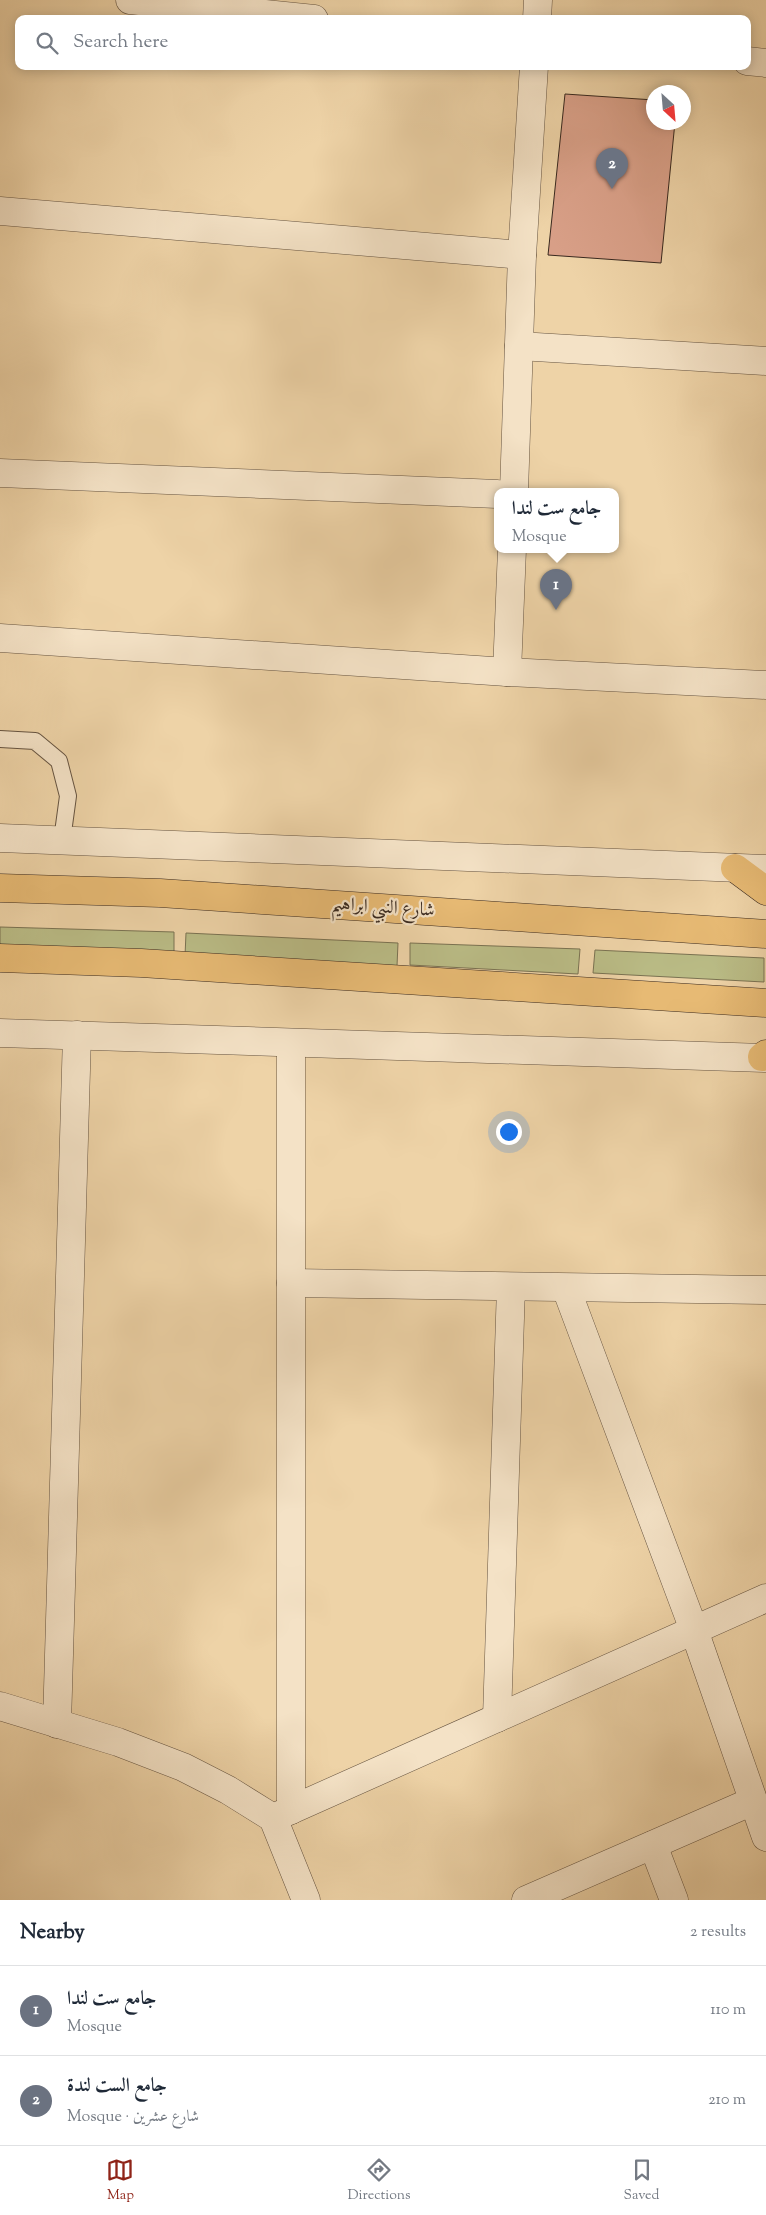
<!DOCTYPE html>
<meta charset="utf-8">
<style>
:root{--surface:#fff;--page:#f6f6f7;--text:#1f2937;--muted:#747a83;--line:#e0e1e3;--accent:#8f2418}
body{margin:0;font-family:"Sorts Mill Goudy",Amiri,serif;background:var(--page);color:var(--text)}
.compass{position:absolute;left:646px;top:85px;width:45px;height:45px;border-radius:50%;background:var(--surface);box-shadow:0 2px 12px #0003;rotate:154deg}
.you{position:absolute;left:508px;top:1131px;width:18px;height:18px;margin:-12px;border:4px solid #fff;border-radius:50%;background:#1a73e8;box-shadow:0 0 0 8px #1a73e833}
.badge{display:grid;place-items:center;width:32px;height:32px;border-radius:50%;background:var(--accent);color:#fff;font-size:16px;font-weight:700}
.pin{position:absolute;translate:-50% -41px;filter:drop-shadow(0 1px 2px #0008)}
.pin::after{content:'';position:absolute;top:26px;width:18px;height:15px;background:inherit;clip-path:polygon(0 0,100% 0,50% 100%)}
.popup{position:absolute;left:494px;top:488px;width:125px;height:65px;box-sizing:border-box;display:grid;place-content:center;border-radius:10px;background:var(--surface);filter:drop-shadow(0 1px 4px #0005);font-size:16px;white-space:nowrap;color:var(--muted)}
.popup b{font-size:19px;color:var(--text)}
.popup::after{content:'';position:absolute;left:50%;top:100%;margin-left:-10px;border:10px solid transparent;border-top-color:var(--surface)}
.list{margin:0;padding:0;list-style:none}
h2{display:flex;justify-content:space-between;align-items:center;height:65px;margin:0;padding:0 20px;font-size:21px}
h2 small{font-size:16px;font-weight:400;color:var(--muted)}
.list li{display:grid;grid-template-columns:32px 1fr auto;gap:15px;align-items:center;box-sizing:border-box;height:90px;padding:0 20px;border-top:1px solid var(--line)}
.list b{display:block;font-size:19px;white-space:nowrap}
.list p{margin:0;font-size:16px;white-space:nowrap;color:var(--muted)}
.list em{font-size:16px;font-style:normal;color:var(--muted)}
.icon{flex:none;width:28px;height:28px;fill:none;stroke:currentColor;stroke-width:2;stroke-linecap:round;stroke-linejoin:round}
.map{position:relative;flex:none;width:766px;height:1900px;overflow:hidden}
.search{position:absolute;background:var(--surface);box-shadow:0 2px 12px #0003;left:15px;right:15px;top:15px;height:55px;display:flex;align-items:center;gap:12px;box-sizing:border-box;padding:0 18px;border-radius:10px;color:var(--muted);font-size:19px}
.sheet{height:245px;background:var(--surface)}
nav{display:flex;justify-content:space-around;align-items:center;box-sizing:border-box;height:70px;border-top:1px solid var(--line);background:var(--surface);font-size:14px;color:var(--muted)}
nav a{display:grid;justify-items:center;gap:2px}
nav .on{color:var(--accent)}
.map>svg:first-child{display:block}
.green{fill:#babc86;stroke:#7a7252}
.building{fill:#d89f87;stroke:#39291f}
.lines{fill:none;stroke-linecap:round;stroke-linejoin:round}
.service-casing{stroke:#665441;stroke-width:18}
.minor-casing{stroke:#665441;stroke-width:29}
.tertiary-casing{stroke:#665441;stroke-width:29}
.primary-casing{stroke:#39291f;stroke-width:29}
.service{stroke:#f4e2c6;stroke-width:16}
.minor{stroke:#f4e2c6;stroke-width:28}
.tertiary{stroke:#f4e2c6;stroke-width:28}
.primary{stroke:#e7ba74;stroke-width:28}
.labels{text-anchor:middle;dominant-baseline:central;stroke-width:4.5;stroke-linejoin:round;paint-order:stroke}
.street-label{font-size:19px;fill:#39291f;stroke:#f4e2c6}
</style>
<div class="map">
<svg width="766" height="1900" viewBox="0 0 766 1900">
<rect width="100%" height="100%" fill="#eed3a7"/>
<filter id="stains"><feTurbulence type="fractalNoise" baseFrequency=".004" numOctaves="4"/><feColorMatrix values="0 0 0 0 .2 0 0 0 0 .09 0 0 0 0 .02 0 0 0 .5 -.17"/></filter>
<radialGradient id="worn" r=".72"><stop offset=".6" stop-color="#630" stop-opacity="0"/><stop offset="1" stop-color="#630" stop-opacity=".3"/></radialGradient>
<!-- green -->
<g class="green">
<polygon points="0,927 174,932 174,956 0,945"/>
<polygon points="186,933 398,943 397,966 185,956"/>
<polygon points="410,943 580,949 578,974 410,965"/>
<polygon points="595,950 764,958 764,982 593,973"/>
</g>
<!-- building -->
<polygon class="building" points="565,94 654,100 654,122 675,122 661,263 548,255"/>
<g class="lines">
<defs>
<polyline id="service" points="0,739 35,741 59,761 68,796 62,840"/>
<g id="minor">
<polyline points="537,19 538,0"/>
<polyline points="0,211 522,255"/>
<polyline points="519,346 766,361"/>
<polyline points="0,473 497,494"/>
<polyline points="514,491 522,255 534,66"/>
<polyline points="0,638 507,672 766,685"/>
<polyline points="507,672 512,549"/>
<polyline points="291,1043 291,1810"/>
<polyline points="291,1283 766,1290"/>
<polyline points="566,1288 694,1630 766,1837"/>
<polyline points="0,1706 118,1742 183,1767 228,1790 273,1818 306,1900"/>
<polyline points="497,1718 511,1287"/>
<polyline points="57,1724 77,1035"/>
<polyline points="273,1818 766,1598"/>
<polyline points="653,1845 674,1900"/>
<polyline points="526,1900 753,1801"/>
</g>
<g id="tertiary">
<polyline points="130,0 314,19"/>
<polyline points="747,61 766,63"/>
<polyline points="0,838 766,869"/>
<polyline points="0,1033 766,1058"/>
</g>
<g id="primary">
<polyline points="735,868 766,891"/>
<polyline points="0,888 160,893 766,934"/>
<polyline points="0,958 141,963 766,1003"/>
<polyline points="762,1057 766,1054"/>
</g>
</defs>
<!-- service casing -->
<use href="#service" class="service-casing"/>
<!-- minor casing -->
<use href="#minor" class="minor-casing"/>
<!-- tertiary casing -->
<use href="#tertiary" class="tertiary-casing"/>
<!-- primary casing -->
<use href="#primary" class="primary-casing"/>
<!-- service -->
<use href="#service" class="service"/>
<!-- minor -->
<use href="#minor" class="minor"/>
<!-- tertiary -->
<use href="#tertiary" class="tertiary"/>
<!-- primary -->
<use href="#primary" class="primary"/>
</g>
<g class="labels">
<!-- street labels -->
<g class="street-label">
<text transform="translate(383 908) rotate(4)">شارع النبي ابراهيم</text>
</g>
</g>
<rect width="100%" height="100%" filter="url(#stains)"/>
<rect width="100%" height="100%" fill="url(#worn)"/>
</svg>
<svg class="compass" viewBox="-18 -18 36 36"><path d="M0-13l5 13h-10z" fill="#e53935"/><path d="M0 13l5-13h-10z" fill="#747a83"/></svg>
<div class="you"></div>
<div class="pin badge" style="left:556px;top:610px;background:#6b7280">1</div>
<div class="popup"><b>جامع ست لندا</b>Mosque</div>
<div class="pin badge" style="left:612px;top:189px;background:#6b7280">2</div>
<div class="search"><svg class="icon" aria-label="search" viewBox="0 0 24 24"><circle cx="10" cy="10" r="6"/><path d="M15 15l6 6"/></svg>Search here</div>
</div>
<section class="sheet">
<h2>Nearby<small>2 results</small></h2>
<ul class="list">
<li><span class="badge" style="background:#6b7280">1</span><div><b>جامع ست لندا</b><p>Mosque</p></div><em>110 m</em></li>
<li><span class="badge" style="background:#6b7280">2</span><div><b>جامع الست لندة</b><p>Mosque · شارع عشرين</p></div><em>210 m</em></li>
</ul>
</section>
<nav>
<a class="on"><svg class="icon" aria-label="map" viewBox="0 0 24 24"><path d="M3 6l6-2 6 2 6-2v14l-6 2-6-2-6 2zM9 4v14M15 6v14"/></svg>Map</a>
<a><svg class="icon" aria-label="directions" viewBox="0 0 24 24"><path d="M12 3l9 9-9 9-9-9zM9 14v-3h6M13 9l2 2-2 2"/></svg>Directions</a>
<a><svg class="icon" aria-label="saved" viewBox="0 0 24 24"><path d="M7 4h10v16l-5-4-5 4z"/></svg>Saved</a>
</nav>
